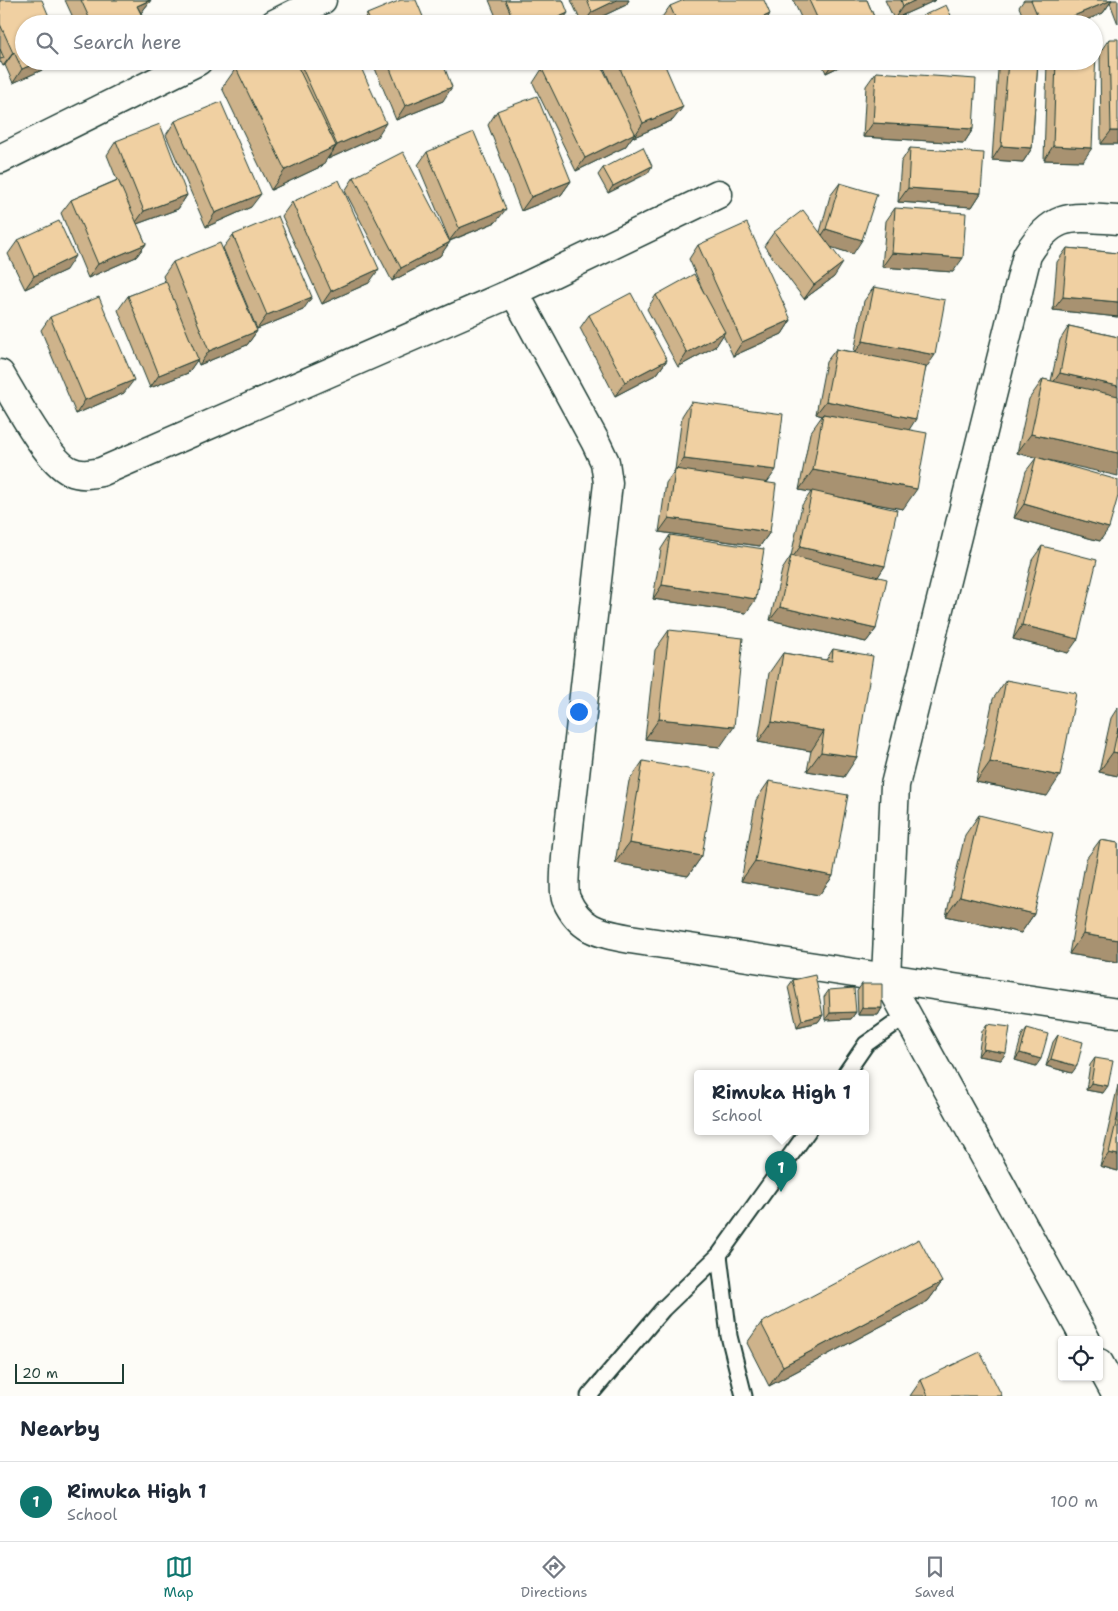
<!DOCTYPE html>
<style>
:root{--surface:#fff;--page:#f6f6f7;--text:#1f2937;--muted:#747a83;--line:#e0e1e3;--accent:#0f766e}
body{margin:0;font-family:"Shantell Sans",sans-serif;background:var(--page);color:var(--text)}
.controls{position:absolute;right:15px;bottom:15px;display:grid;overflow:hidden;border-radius:5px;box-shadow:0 1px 4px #0004}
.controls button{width:45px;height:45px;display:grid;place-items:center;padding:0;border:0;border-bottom:1px solid var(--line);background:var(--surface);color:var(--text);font:25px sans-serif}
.scale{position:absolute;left:15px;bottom:12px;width:109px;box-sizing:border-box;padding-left:5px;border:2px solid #1f3d34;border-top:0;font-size:14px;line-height:18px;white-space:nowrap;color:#1f3d34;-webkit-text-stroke:4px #fdfcf7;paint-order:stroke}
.you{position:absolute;left:578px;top:711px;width:18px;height:18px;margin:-12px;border:4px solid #fff;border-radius:50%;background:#1a73e8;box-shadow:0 0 0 8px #1a73e833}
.badge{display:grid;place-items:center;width:32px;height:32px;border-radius:50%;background:var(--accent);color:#fff;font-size:16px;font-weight:700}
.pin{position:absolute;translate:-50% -41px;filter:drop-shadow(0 1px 2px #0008)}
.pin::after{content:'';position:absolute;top:26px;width:18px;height:15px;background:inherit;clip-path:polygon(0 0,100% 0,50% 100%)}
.popup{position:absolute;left:694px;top:1070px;width:175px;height:65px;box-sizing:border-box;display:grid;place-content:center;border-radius:5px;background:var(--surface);filter:drop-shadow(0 1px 4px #0005);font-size:16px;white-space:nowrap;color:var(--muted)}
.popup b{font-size:19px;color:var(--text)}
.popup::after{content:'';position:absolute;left:50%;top:100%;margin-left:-10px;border:10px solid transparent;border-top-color:var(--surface)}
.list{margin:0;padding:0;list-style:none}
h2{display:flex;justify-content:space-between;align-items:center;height:65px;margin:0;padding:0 20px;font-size:21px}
h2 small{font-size:16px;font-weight:400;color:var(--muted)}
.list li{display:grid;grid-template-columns:32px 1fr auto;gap:15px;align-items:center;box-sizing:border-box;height:80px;padding:0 20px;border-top:1px solid var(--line)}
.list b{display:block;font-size:19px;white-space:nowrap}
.list p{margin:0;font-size:16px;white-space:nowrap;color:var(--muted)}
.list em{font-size:16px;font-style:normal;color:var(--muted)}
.icon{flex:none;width:28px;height:28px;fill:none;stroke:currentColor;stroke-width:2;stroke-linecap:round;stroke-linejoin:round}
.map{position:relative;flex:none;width:1118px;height:1396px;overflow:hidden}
.search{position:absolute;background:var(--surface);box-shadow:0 1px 4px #0004;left:15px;right:15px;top:15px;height:55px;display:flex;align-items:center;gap:12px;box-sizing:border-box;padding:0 18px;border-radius:28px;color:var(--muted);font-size:19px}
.sheet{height:145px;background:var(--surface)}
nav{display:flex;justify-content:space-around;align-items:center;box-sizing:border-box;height:70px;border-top:1px solid var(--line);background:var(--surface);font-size:14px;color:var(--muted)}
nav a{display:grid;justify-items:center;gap:2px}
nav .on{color:var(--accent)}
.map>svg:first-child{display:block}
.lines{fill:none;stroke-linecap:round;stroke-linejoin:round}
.service-casing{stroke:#1f3d34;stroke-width:19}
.minor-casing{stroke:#1f3d34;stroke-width:31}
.service{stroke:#fdfcf7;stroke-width:15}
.minor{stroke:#fdfcf7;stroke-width:28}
.wall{fill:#ceb38b;stroke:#1f3d34}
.shaded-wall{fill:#a89271;stroke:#1f3d34}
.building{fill:#f0d0a2;stroke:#1f3d34}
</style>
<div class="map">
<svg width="1118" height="1396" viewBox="0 0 1118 1396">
<rect width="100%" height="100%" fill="#fdfcf7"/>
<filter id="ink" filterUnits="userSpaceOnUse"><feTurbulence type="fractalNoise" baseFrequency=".02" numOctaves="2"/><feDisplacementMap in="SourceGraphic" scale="10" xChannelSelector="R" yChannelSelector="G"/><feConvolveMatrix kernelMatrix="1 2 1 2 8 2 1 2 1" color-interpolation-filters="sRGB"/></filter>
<g filter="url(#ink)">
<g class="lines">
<defs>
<g id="service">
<polyline points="846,1073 866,1044 907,1015"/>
<polyline points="719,1255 729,1336 744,1396"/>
<polyline points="589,1396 663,1309 719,1255 808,1131"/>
</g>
<g id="minor">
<polyline points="274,24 322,0"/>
<polyline points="0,159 198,61"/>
<path d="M 514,292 L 595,441 L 605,462 L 608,483 C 596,587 584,690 573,793 C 571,811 561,885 566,899 C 580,930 599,933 630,939 L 1118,1013"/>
<path d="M 0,374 C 14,397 47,461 70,471 C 81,476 90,474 101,472 L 514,292 L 718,194"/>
<path d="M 1086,1340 L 886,977 L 895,785 L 1027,255 C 1054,211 1072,217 1118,220"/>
<polyline points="1099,1363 1117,1396"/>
</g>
</defs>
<!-- service casing -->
<use href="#service" class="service-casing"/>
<!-- minor casing -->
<use href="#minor" class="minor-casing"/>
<!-- service -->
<use href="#service" class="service"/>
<!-- minor -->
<use href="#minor" class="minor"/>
</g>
<!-- wall -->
<g class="wall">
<polygon points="0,0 62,61 13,83 5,65 3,66 1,62 0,63"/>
<polygon points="65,0 151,0 141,13 143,18 138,24 76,24"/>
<polygon points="489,0 563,0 560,24 499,24"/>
<polygon points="571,0 629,0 626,5 586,24 582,24"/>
<polygon points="793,0 867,0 877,24 804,24"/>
<polygon points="885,0 936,0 894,19"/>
<polygon points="1024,0 1118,0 1118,24 1110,3 1103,13 1077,24 1026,24 1019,7"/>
<polygon points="670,6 764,24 662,24 660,20"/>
<polygon points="367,14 426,24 361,24"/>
<polygon points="1109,39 1118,144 1101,144 1100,52"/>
<polygon points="250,61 358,61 377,137 328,159 327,158 322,166 271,190 222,88 236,68"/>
<polygon points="372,61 442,61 443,101 396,120"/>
<polygon points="601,61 663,61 673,120 634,137 633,136 625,147 576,171 533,83 542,69 616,96"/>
<polygon points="821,61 851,61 826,73"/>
<polygon points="1004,61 1038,61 1032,148 1023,162 992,160 998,70"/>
<polygon points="1049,61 1094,61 1083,161 1044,160 1047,63"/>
<polygon points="876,72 973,129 964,143 863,137 866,86"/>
<polygon points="497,111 571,181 561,195 521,211 488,125"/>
<polygon points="175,121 251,207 206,227 166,135"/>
<polygon points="116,141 187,195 178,209 137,224 146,244 136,257 88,278 61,213 71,200 117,180 107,155"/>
<polygon points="910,148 981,193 972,207 898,202 901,162"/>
<polygon points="427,152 496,222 450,241 440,256 392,281 345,191 354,177 449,239 418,165"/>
<polygon points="603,168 648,173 608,193 598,175"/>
<polygon points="840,183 853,254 832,247 834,277 804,299 764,246 774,232 820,232 830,196"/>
<polygon points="292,202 369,283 322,304 282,216"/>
<polygon points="895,208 953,272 882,267 886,221"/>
<polygon points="233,235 303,310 257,329 223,248"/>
<polygon points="18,240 66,270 25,289 8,254"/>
<polygon points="698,245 791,320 782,334 733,356 723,335 716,346 678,367 647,309 656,295 704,293 689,259"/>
<polygon points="1067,248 1118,253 1118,317 1053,310 1057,262"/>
<polygon points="173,262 257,331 247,345 199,365 197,360 188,373 150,388 118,310 128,296 165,282 163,276"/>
<polygon points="874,287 926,368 909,429 903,509 844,498 885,566 878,576 876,629 866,642 770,620 782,570 791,556 802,505 811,492 799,490 810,433 822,416 816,414 826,362 836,349 854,352 864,301"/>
<polygon points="589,315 667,360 657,374 615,396 580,328"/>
<polygon points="50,317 124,393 76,414 41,330"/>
<polygon points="1069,326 1118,337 1038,458 1100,541 1014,518 1026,471 1036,458 1017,453 1029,399 1043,379 1051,381 1060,340"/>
<polygon points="691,402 767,482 770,532 760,546 659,532 666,483 675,470 682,416"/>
<polygon points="670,535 746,613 653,599 661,549"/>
<polygon points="1042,546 1068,653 1013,639 1032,560"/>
<polygon points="669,630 720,747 645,739 655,650"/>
<polygon points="833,649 844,777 807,771 811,751 758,742 769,673 783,653 826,660"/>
<polygon points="1006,680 1047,796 976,782 993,699"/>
<polygon points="1118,707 1118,776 1099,772 1111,718"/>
<polygon points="643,761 702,856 688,876 615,863 629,781"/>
<polygon points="769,781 833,876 819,895 741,881 756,800"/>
<polygon points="979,815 1034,914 1021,933 946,916 965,835"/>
<polygon points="1100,840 1118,843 1118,962 1069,954 1086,859"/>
<polygon points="793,980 823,1015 818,1022 797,1027 788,987"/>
<polygon points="862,984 882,1008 878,1015 858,1015 857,991"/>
<polygon points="829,990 856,1012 851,1019 825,1020 824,997"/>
<polygon points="987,1024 1001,1060 978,1056 982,1031"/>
<polygon points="1027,1028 1036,1066 1015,1060 1022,1035"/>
<polygon points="1058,1035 1072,1073 1046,1066 1053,1042"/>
<polygon points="1095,1058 1103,1093 1086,1090 1090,1065"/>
<polygon points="1118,1085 1118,1171 1100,1166"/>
<polygon points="942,1282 928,1301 769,1386 747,1343 761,1323"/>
<polygon points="921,1380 1002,1396 910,1396"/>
</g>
<!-- shaded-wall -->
<g class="shaded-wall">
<polygon points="151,0 141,13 137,6"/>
<polygon points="617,0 629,0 626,5 586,24 583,24 592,12"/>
<polygon points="916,0 936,0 894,19 903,6"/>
<polygon points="1112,0 1103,13 1077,24 1054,24"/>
<polygon points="568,13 560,24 543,24"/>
<polygon points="770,14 764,24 748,24"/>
<polygon points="143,18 138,24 130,24"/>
<polygon points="14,52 5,65 3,66 13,53"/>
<polygon points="41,61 62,61 13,83 22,69"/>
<polygon points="834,61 851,61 826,73"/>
<polygon points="452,87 443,101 396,120 405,106"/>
<polygon points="683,107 673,120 634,137 643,123"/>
<polygon points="386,123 377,137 328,159 337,145"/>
<polygon points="873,123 973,129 964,143 863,137"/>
<polygon points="1111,131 1118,131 1118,144 1101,144"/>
<polygon points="635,133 625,147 576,171 585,158"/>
<polygon points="336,146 322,166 271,190 285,170"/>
<polygon points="1001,146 1032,148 1023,162 992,160"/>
<polygon points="1053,146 1092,148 1083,161 1044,160"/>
<polygon points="652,166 648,173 608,193 613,186"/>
<polygon points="571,181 561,195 521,211 531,197"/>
<polygon points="908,188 981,193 972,207 898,202"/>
<polygon points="261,194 251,207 206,227 215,213"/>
<polygon points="187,195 178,209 134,225 144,211"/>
<polygon points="506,209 496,222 449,241 459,228"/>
<polygon points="826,229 862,240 853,254 817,243"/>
<polygon points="450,242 440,256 392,281 401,268"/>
<polygon points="146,244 136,257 88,278 98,264"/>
<polygon points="892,253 963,258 953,272 882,267"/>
<polygon points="75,256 66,270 25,289 34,276"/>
<polygon points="843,263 834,277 804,299 814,285"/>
<polygon points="379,269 369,283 322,304 331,291"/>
<polygon points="312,297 303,310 257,329 267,315"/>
<polygon points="1063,297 1118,302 1118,317 1053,310"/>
<polygon points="791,320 782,334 733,356 742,342"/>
<polygon points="257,331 247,345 199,365 209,351"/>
<polygon points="725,332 716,346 678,367 687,353"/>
<polygon points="863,341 935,355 926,368 854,354"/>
<polygon points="198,359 188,373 150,388 159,375"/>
<polygon points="667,360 657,374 615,396 625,382"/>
<polygon points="1060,373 1118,386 1118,401 1050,387"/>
<polygon points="134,380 124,393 76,414 85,400"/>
<polygon points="826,401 916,419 907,433 823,414 822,416 816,414"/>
<polygon points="1031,434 1118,453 1118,476 1017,453"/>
<polygon points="684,459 776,470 766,484 674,472"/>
<polygon points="813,470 917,489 903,509 799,490"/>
<polygon points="1024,504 1109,528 1100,541 1014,518"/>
<polygon points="669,518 770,532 760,546 659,532"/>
<polygon points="800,547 885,566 876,580 790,561"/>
<polygon points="662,585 756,599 746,613 653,599"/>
<polygon points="780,607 876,629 866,642 770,620"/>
<polygon points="1022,625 1078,639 1068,653 1013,639"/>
<polygon points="659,719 734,727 720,747 645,739"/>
<polygon points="772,722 824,731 811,751 758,742"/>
<polygon points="821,752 857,757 844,777 807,771"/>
<polygon points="1113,752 1118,753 1118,776 1099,772"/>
<polygon points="990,762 1060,776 1047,796 976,782"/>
<polygon points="629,843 702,856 688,876 615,863"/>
<polygon points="755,861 833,876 819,895 741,881"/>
<polygon points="960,896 1034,914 1021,933 946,916"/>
<polygon points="1083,934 1118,940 1118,962 1069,954"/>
<polygon points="862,1008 882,1008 878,1015 858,1015"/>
<polygon points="856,1012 851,1019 825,1020 830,1013"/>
<polygon points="823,1015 818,1022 797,1027 802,1020"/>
<polygon points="983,1049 1006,1053 1001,1060 978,1056"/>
<polygon points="1020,1053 1041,1059 1036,1066 1015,1060"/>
<polygon points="1051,1059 1077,1066 1072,1073 1046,1066"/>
<polygon points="1091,1083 1108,1086 1103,1093 1086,1090"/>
<polygon points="1109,1153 1118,1155 1118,1171 1100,1166"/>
<polygon points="942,1282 928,1301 769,1386 783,1366"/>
</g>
<!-- building -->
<g class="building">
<polygon points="0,0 42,0 51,21 61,16 64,24 24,24 24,61 41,61 22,69 14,52 13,53 0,24"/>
<polygon points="81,0 150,0 137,6 143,18 130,24 92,24"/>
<polygon points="401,0 416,0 426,24 371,24 367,14"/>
<polygon points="505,0 563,0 568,13 543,24 515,24"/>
<polygon points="587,0 617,0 592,12"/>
<polygon points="684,0 764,0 770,14 748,24 678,24 670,6"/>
<polygon points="809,0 867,0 877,24 820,24"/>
<polygon points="901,0 916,0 903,6"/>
<polygon points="1031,0 1112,0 1054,24 1041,24"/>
<polygon points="946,5 955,24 905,24"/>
<polygon points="645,18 647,24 632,24"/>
<polygon points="1109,39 1118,39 1118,131 1111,131"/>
<polygon points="0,49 4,58 0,59"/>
<polygon points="1094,52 1096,52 1092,148 1053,146 1056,61 1094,61"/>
<polygon points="250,61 295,61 336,146 285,170 236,68"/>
<polygon points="299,61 358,61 386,123 337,145"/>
<polygon points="387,61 442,61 452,87 405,106"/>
<polygon points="558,61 599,61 635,133 585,158 542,69"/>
<polygon points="617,61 663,61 683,107 643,123"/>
<polygon points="1008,61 1038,61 1032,148 1001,146"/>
<polygon points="876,72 976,79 973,129 873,123"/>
<polygon points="537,96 571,181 531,197 497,111"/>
<polygon points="221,102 261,194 215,213 175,121"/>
<polygon points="160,124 187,195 144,211 116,141"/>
<polygon points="474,132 506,209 459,228 427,152"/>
<polygon points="643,147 652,166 613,186 603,168"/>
<polygon points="910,148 984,153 981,193 908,188"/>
<polygon points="403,152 450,242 401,268 354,177"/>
<polygon points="118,180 146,244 98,264 71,200"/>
<polygon points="339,180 379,269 331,291 292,202"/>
<polygon points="840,183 877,194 862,240 826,229"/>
<polygon points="895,208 966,213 963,258 892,253"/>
<polygon points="803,210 843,263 814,285 774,232"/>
<polygon points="278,216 312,297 267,315 233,235"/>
<polygon points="59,221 75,256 34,276 18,240"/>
<polygon points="747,223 791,320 742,342 698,245"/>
<polygon points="220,243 257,331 209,351 173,262"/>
<polygon points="1067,248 1118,253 1118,302 1063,297"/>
<polygon points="694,274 725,332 687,353 656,295"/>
<polygon points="166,281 198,359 159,375 128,296"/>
<polygon points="874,287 945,300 935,355 863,341"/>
<polygon points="631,293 667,360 625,382 589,315"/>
<polygon points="99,297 134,380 85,400 50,317"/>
<polygon points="1069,326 1118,337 1118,386 1060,373"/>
<polygon points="836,349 926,367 916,419 826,401"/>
<polygon points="1043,379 1118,396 1118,453 1031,434"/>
<polygon points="691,402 783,414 776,470 684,459"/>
<polygon points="823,414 927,433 917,489 813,470"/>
<polygon points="1036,457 1118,480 1118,496 1109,528 1024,504"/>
<polygon points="675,469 776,484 770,532 669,518"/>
<polygon points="812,491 897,510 885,566 800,547"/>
<polygon points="670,535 764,549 756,599 662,585"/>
<polygon points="1042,546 1097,560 1078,639 1022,625"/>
<polygon points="791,556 887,579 876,629 780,607"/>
<polygon points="669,630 743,638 734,727 659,719"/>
<polygon points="833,649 873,656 857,757 821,752 824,731 772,722 783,653 832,661"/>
<polygon points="1006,680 1076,693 1060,776 990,762"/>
<polygon points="1118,728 1118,753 1113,752"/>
<polygon points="643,761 716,774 702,856 629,843"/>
<polygon points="769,781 848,795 833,876 755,861"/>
<polygon points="979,815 1053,833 1034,914 960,896"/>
<polygon points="1100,840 1118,843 1118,940 1083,934"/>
<polygon points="815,975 823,1015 802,1020 793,980"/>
<rect x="862" y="984" width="20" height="24"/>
<polygon points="854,988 856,1012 830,1013 829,990"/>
<polygon points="987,1024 1010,1027 1006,1053 983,1049"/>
<polygon points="1027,1028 1048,1034 1041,1059 1020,1053"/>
<polygon points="1058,1035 1083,1042 1077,1066 1051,1059"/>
<polygon points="1095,1058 1113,1061 1108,1086 1091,1083"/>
<polygon points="1118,1114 1118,1155 1109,1153"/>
<polygon points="919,1239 942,1282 783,1366 761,1323"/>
<polygon points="980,1352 1002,1396 928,1396 921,1380"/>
</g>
</g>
</svg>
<div class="controls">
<button><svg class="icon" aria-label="locate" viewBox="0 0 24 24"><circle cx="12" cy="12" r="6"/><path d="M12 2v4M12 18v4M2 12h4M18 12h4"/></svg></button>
</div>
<div class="scale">20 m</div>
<div class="you"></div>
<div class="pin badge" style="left:781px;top:1192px">1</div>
<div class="popup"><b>Rimuka High 1</b>School</div>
<div class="search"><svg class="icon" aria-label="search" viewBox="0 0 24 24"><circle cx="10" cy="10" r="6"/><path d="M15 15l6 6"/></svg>Search here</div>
</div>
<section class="sheet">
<h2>Nearby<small></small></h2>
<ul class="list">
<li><span class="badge">1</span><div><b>Rimuka High 1</b><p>School</p></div><em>100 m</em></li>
</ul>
</section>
<nav>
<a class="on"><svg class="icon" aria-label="map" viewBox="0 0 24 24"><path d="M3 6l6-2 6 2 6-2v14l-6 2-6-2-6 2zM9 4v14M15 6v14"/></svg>Map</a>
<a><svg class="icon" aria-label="directions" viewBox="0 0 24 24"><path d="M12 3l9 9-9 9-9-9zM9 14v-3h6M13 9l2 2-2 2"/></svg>Directions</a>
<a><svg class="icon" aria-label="saved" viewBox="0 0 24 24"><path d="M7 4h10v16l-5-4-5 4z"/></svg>Saved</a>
</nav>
